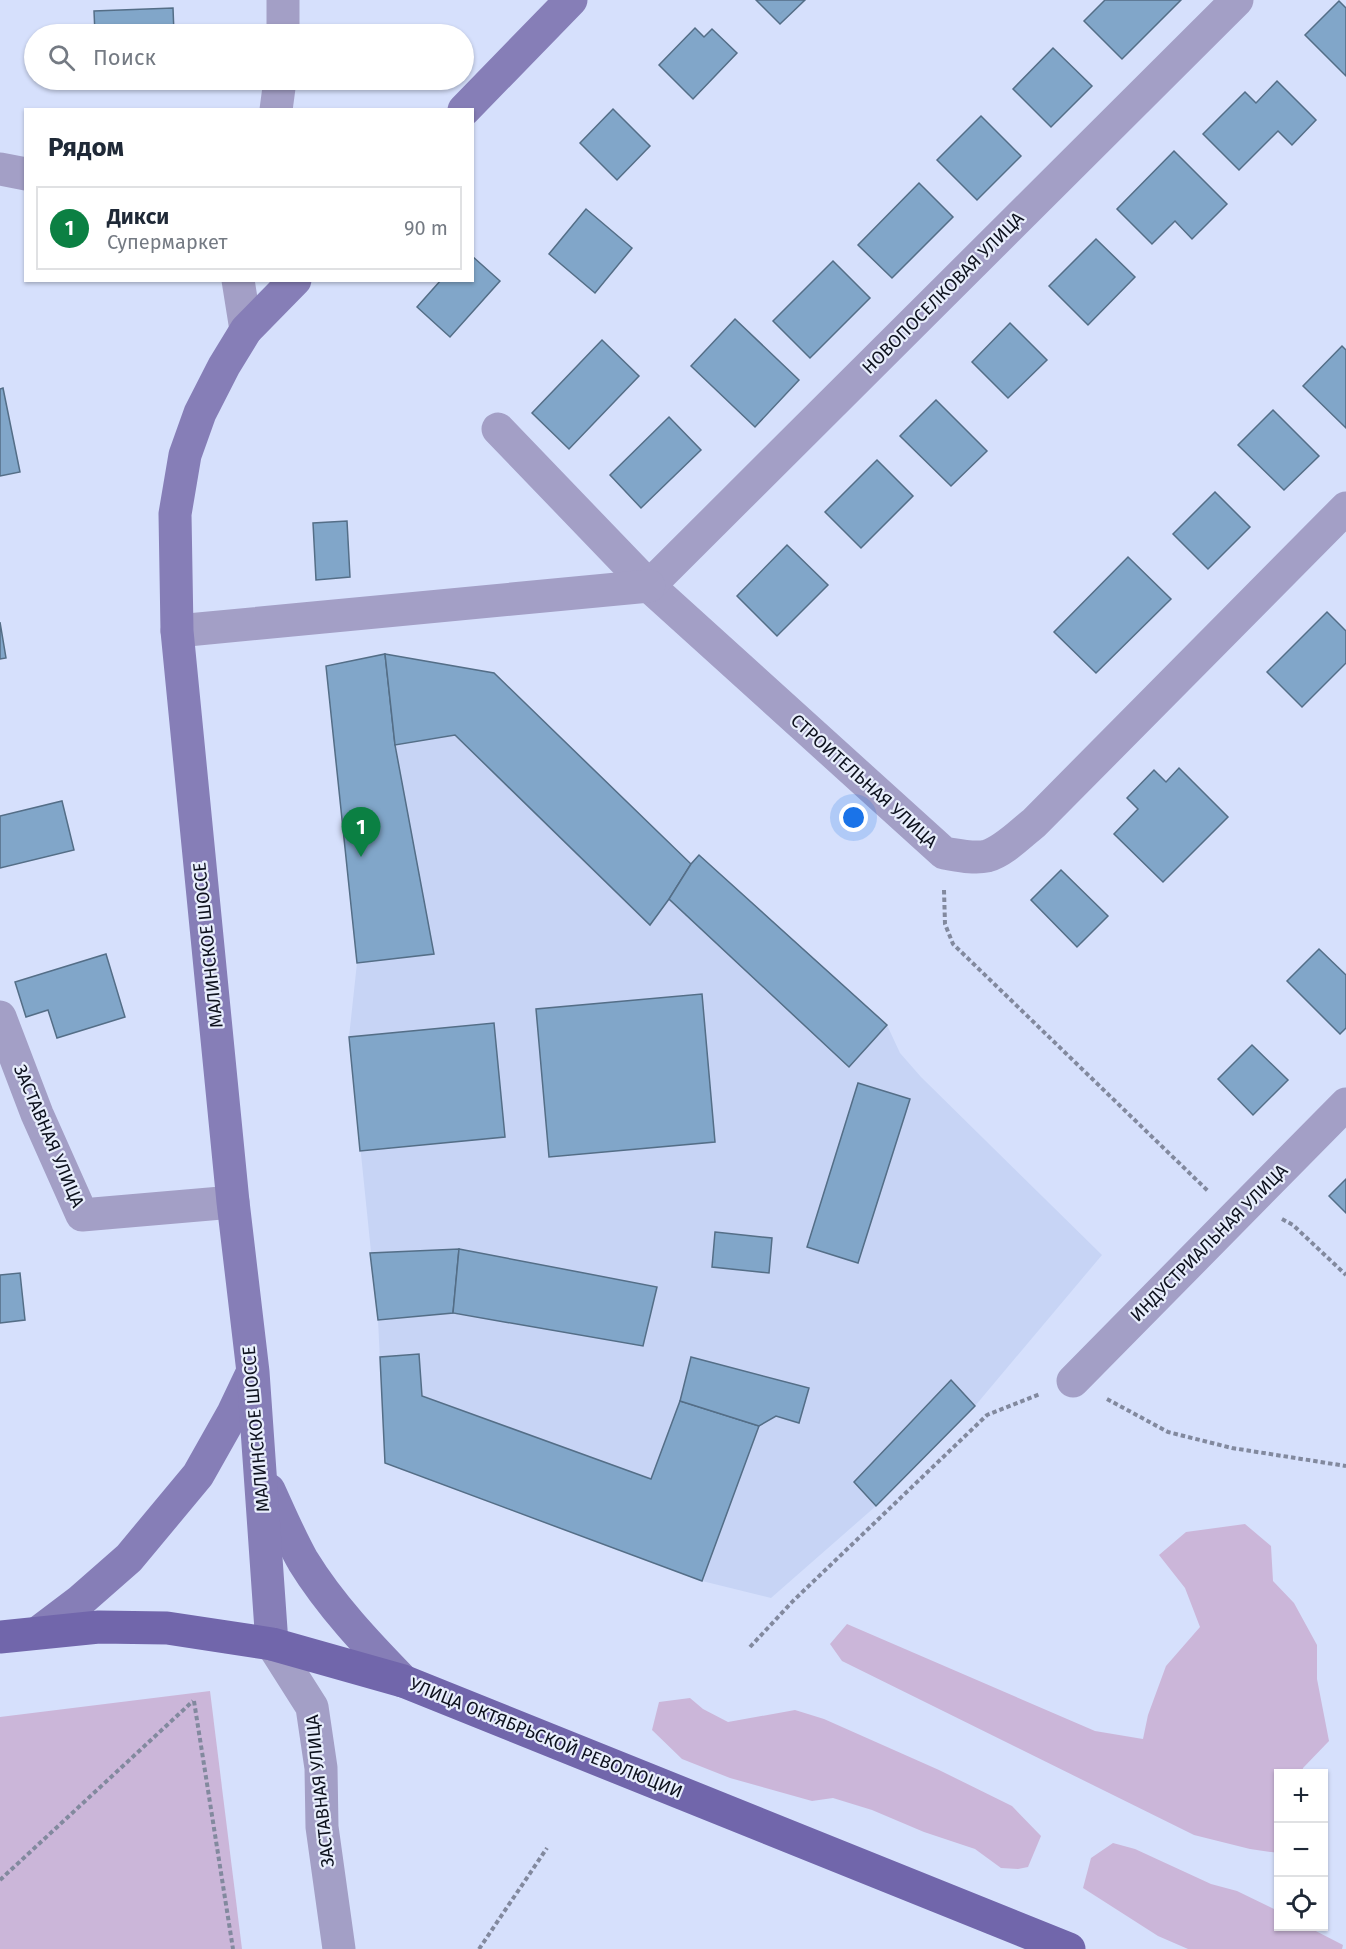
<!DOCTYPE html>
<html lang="ru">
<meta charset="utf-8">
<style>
:root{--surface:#fff;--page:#f6f6f7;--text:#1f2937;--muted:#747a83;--line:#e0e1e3;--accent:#0b8043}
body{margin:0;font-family:"Fira Sans",sans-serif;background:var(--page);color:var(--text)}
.controls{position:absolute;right:18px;bottom:18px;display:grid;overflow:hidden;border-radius:0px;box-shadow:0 2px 4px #0004}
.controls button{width:54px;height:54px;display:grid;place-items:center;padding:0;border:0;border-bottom:2px solid var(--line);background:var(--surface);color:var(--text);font:30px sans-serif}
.you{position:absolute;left:854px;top:818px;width:21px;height:21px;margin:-15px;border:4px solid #fff;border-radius:50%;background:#1a73e8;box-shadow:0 0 0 9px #1a73e833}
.badge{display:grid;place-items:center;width:39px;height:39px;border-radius:50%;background:var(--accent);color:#fff;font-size:20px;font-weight:700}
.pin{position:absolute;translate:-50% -50px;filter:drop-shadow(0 2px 3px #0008)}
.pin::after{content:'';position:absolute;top:32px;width:21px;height:18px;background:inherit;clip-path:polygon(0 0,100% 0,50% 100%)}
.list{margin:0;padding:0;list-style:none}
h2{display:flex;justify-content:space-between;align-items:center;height:78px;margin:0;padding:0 24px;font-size:26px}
h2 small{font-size:20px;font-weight:400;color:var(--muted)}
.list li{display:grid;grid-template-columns:39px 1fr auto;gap:18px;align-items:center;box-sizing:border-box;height:84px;margin:0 12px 12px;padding:0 12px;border:2px solid var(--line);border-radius:0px}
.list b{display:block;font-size:22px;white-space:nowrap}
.list p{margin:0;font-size:20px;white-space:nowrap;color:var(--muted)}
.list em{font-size:20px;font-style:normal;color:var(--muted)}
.icon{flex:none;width:33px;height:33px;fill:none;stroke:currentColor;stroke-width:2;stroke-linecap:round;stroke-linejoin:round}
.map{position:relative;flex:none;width:1346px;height:1949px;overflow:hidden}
.search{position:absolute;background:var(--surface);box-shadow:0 2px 4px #0004;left:24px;top:24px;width:450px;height:66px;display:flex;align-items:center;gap:15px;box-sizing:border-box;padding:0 21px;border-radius:33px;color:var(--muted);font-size:22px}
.panel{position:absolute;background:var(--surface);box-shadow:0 2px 4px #0004;left:24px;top:108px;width:450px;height:174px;border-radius:0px}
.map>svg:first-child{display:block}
.built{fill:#c7d4f5}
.green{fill:#cbb6d9}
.building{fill:#81a6c9;stroke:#546e87;stroke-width:1.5}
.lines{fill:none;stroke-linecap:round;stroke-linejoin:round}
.path{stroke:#82899e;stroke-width:4;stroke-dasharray:4.5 3;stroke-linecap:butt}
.street{stroke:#a39fc6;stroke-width:33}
.secondary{stroke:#867eb7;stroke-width:33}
.primary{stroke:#7166ab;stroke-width:33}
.labels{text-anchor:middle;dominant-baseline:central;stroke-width:4.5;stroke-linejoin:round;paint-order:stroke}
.street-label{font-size:18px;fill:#0d111d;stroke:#e8eefc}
</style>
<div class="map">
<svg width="1346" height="1949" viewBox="0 0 1346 1949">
<rect width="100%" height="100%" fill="#d6e0fc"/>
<!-- built -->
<polygon class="built" points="385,654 494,673 690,864 699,855 887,1025 900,1053 921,1077 1102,1255 975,1406 876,1506 771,1598 702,1581 385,1463 378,1320 349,1037 357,963 326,666"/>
<!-- green -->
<g class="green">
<polygon points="1245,1524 1271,1546 1273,1581 1294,1603 1317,1645 1317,1679 1329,1741 1303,1768 1302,1773 1278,1774 1278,1853 1250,1849 1194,1835 842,1661 830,1644 847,1624 1095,1731 1143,1739 1148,1715 1166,1666 1200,1627 1185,1588 1159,1555 1186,1532"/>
<polygon points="210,1691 242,1949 0,1949 0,1717"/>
<polygon points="690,1698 703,1709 728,1722 795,1710 824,1719 939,1770 1012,1806 1041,1836 1028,1867 1018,1869 1001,1868 975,1849 924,1832 872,1810 833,1798 812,1801 730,1778 682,1759 652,1730 659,1702"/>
<polygon points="1113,1843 1135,1849 1211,1884 1237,1891 1278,1911 1278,1926 1308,1927 1343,1945 1342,1949 1188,1949 1158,1936 1083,1888 1091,1858"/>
</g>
<!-- building -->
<g class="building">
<polygon points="756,0 805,0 780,24"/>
<polygon points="1105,0 1181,0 1122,59 1084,21"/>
<polygon points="1339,1 1346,8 1346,76 1305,35"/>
<polygon points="173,8 174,34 95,34 94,11"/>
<polygon points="695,28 704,37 712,29 737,53 693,99 659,65"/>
<polygon points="1053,48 1092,86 1051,127 1013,89"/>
<polygon points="97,80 176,80 176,81 97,84"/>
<polygon points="1277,81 1316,120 1292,145 1278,131 1239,170 1203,134 1245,92 1256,103"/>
<polygon points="613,109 650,146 617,180 580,143"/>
<polygon points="981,116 1021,156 977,200 937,160"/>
<polygon points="1174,151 1227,204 1192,239 1175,221 1152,244 1117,209"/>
<polygon points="919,183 953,217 892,278 858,245"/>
<polygon points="586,209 632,248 595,293 549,254"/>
<polygon points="1096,239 1135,277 1088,325 1049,286"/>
<polygon points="472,256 500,281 450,337 417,307 441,280 472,280"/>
<polygon points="833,261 870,298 810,358 773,321"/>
<polygon points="735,319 799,380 755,427 691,366"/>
<polygon points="1010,323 1047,360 1008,398 972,362"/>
<polygon points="602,340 639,376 569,449 532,413"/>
<polygon points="1342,346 1346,350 1346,428 1303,386"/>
<polygon points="3,388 20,472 0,476 0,389"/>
<polygon points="936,400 987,451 951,486 900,436"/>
<polygon points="1273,410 1319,456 1284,490 1238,445"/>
<polygon points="669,417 701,450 641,508 610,475"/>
<polygon points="877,460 913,496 861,548 825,512"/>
<polygon points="1215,492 1250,527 1208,569 1173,534"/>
<polygon points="347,521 350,577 316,580 313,523"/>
<polygon points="787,545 828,585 777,636 737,596"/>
<polygon points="1128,557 1171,599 1096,673 1054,632"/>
<polygon points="1327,612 1346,631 1346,663 1302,707 1267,672"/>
<polygon points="0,622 6,658 0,659"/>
<polygon points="385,654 395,745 434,954 357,963 326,666"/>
<polygon points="385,654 494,673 691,864 669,899 650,925 455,735 395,745"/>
<polygon points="1179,768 1228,817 1163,882 1114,834 1138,809 1127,798 1154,770 1166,782"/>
<polygon points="62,801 74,850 0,868 0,816"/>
<polygon points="699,855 887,1025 849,1067 669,899 691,864"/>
<polygon points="1061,870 1108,916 1077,947 1031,900"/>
<polygon points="1319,949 1346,975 1346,1028 1340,1034 1287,981"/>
<polygon points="106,954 125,1017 57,1038 48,1010 26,1017 15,982"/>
<polygon points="702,994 715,1142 549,1157 536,1009"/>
<polygon points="494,1023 505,1137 360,1151 349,1037"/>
<polygon points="1252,1045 1288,1080 1253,1115 1218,1079"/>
<polygon points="858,1083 910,1099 858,1263 807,1247"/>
<polygon points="1346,1179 1346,1213 1329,1196"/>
<polygon points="715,1232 772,1238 769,1273 712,1267"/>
<polygon points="459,1249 453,1313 378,1320 370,1253"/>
<polygon points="459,1249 657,1287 643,1346 453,1313"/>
<polygon points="20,1273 25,1320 0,1323 0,1275"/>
<polygon points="419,1354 422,1396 651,1479 680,1401 759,1426 702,1581 385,1463 380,1357"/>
<polygon points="691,1357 809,1388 799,1423 776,1416 759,1426 680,1401"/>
<polygon points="951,1380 975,1406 876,1506 854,1482"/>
</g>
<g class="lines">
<!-- path -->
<g class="path">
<polyline points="944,890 945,924 953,944 1209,1192"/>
<polyline points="1282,1219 1293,1225 1346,1275"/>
<polyline points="1107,1399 1168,1432 1232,1448 1346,1466"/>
<polyline points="750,1647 793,1601 987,1415 1040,1394"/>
<polyline points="194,1701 233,1949"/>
<polyline points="0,1880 193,1701"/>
<polyline points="479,1949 547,1848"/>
</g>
<!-- street -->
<g class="street">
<polyline points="283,34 283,0"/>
<polyline points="276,110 280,80"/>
<polyline points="0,169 26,174"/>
<polyline points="238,280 246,330"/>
<path d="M 498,429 L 649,586 L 944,853 C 957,855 974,859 987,856 C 1004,851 1020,834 1034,823 L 1346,508"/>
<polyline points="649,586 1237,0"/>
<polyline points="177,631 649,586"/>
<polyline points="0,1017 37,1114 82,1215 233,1202"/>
<polyline points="1073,1381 1346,1104"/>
<polyline points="272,1644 312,1707 321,1768 322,1827 339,1949"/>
</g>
<!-- secondary -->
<g class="secondary">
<polyline points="464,110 571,0"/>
<path d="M 269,1490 C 280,1514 290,1538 303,1561 C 330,1605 367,1644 403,1681"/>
<polyline points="39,1632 80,1601 129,1558 198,1475 233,1413 252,1373"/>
<polyline points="272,1644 253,1372 233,1202 177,631 175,514 185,455 200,413 224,366 246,330 295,280"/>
</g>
<!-- primary -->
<polyline class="primary" points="0,1637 99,1627 167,1628 272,1644 403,1681 1069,1949"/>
</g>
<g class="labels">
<!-- street labels -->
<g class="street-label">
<text transform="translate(943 293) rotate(-45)">НОВОПОСЕЛКОВАЯ УЛИЦА</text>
<text transform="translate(864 781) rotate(42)">СТРОИТЕЛЬНАЯ УЛИЦА</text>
<text transform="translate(208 945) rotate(-96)">МАЛИНСКОЕ ШОССЕ</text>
<text transform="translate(49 1136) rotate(67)">ЗАСТАВНАЯ УЛИЦА</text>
<text transform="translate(1209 1243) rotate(-45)">ИНДУСТРИАЛЬНАЯ УЛИЦА</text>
<text transform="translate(256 1429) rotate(-95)">МАЛИНСКОЕ ШОССЕ</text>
<text transform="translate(546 1738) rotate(22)">УЛИЦА ОКТЯБРЬСКОЙ РЕВОЛЮЦИИ</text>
<text transform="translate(320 1791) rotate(-96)">ЗАСТАВНАЯ УЛИЦА</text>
</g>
</g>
</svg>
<div class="controls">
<button>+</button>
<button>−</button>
<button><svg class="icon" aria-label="locate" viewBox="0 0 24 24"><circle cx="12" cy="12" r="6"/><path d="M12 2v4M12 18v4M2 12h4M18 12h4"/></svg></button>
</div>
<div class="you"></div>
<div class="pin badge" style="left:361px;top:857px">1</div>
<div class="search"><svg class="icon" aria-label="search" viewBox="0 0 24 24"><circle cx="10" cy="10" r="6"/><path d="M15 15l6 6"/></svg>Поиск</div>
<section class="panel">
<h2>Рядом<small></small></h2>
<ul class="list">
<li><span class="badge">1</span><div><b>Дикси</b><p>Супермаркет</p></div><em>90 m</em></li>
</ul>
</section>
</div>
